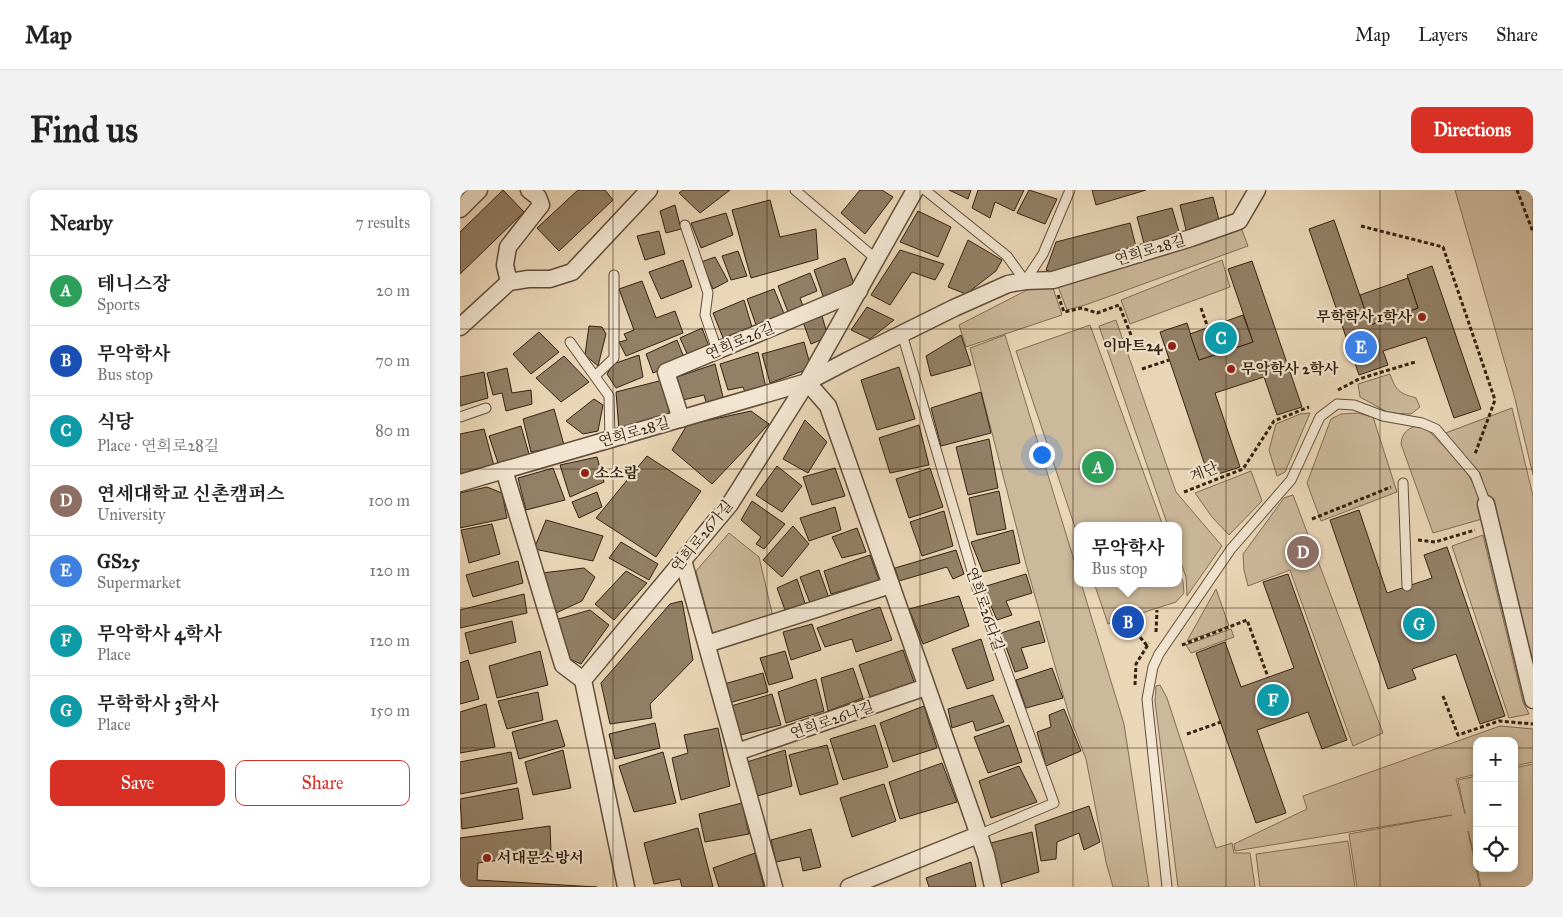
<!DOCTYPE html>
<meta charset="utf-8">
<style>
:root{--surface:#fff;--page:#f2f2f2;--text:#222;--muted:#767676;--line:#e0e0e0;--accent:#d93025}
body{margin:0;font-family:"IM FELL Great Primer","Noto Serif KR",serif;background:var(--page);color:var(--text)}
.controls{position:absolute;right:15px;bottom:15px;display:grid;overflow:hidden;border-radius:10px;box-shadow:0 2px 8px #0003}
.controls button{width:45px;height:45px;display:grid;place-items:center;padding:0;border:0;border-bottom:1px solid var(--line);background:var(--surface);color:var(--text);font:25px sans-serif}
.you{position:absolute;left:581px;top:264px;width:18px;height:18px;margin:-12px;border:4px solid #fff;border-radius:50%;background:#1a73e8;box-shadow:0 0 0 8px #1a73e833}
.badge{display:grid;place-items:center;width:32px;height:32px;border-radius:50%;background:var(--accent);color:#fff;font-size:16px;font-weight:700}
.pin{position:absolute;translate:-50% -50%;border:2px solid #fff;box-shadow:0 1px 5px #0006}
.popup{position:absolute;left:614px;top:332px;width:108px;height:65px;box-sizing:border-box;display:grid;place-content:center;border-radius:10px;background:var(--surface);filter:drop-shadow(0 1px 4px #0005);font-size:16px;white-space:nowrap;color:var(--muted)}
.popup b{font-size:19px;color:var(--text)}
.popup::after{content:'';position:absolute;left:50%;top:100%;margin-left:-10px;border:10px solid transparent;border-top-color:var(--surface)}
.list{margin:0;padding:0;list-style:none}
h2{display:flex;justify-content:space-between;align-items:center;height:65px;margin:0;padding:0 20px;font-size:21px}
h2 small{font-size:16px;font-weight:400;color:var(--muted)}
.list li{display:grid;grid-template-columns:32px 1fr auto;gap:15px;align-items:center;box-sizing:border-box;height:70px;padding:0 20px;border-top:1px solid var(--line)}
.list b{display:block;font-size:19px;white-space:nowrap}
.list p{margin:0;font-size:16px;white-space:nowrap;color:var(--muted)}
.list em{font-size:16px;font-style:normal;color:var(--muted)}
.actions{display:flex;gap:10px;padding:15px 20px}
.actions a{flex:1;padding:11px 0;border:1px solid var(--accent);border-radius:10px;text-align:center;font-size:18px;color:var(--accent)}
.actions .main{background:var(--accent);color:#fff}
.icon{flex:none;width:28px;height:28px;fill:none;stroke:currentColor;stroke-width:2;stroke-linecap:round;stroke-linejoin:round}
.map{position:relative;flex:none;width:1073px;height:697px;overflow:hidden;border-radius:10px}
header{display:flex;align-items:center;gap:30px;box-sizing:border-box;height:70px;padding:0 25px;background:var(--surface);border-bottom:1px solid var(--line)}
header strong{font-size:24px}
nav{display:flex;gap:28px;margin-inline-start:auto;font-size:18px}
.intro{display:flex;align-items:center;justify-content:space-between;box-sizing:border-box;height:120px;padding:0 30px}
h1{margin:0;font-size:35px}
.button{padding:12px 22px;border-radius:10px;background:var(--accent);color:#fff;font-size:18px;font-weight:700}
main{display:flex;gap:30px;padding:0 30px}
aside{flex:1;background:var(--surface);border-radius:10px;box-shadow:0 2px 8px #0003}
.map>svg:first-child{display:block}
.green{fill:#ccb89b;stroke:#806c56}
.building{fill:#938067;stroke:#332110}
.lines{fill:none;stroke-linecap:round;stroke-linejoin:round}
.service-casing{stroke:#614e3a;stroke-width:11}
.minor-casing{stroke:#614e3a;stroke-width:19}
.path{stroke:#332110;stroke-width:3;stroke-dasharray:4 2.5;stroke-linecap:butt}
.service{stroke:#f2e5d1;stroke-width:9}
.minor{stroke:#f2e5d1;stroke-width:16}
.grid{fill:none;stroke:#332110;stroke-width:1;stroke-opacity:0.55}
.poi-dot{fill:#8f2418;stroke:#f2e5d1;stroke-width:2}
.labels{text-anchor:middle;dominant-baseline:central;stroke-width:4.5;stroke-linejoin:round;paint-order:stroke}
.street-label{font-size:15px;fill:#332110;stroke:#f2e5d1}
.poi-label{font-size:15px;font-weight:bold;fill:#332110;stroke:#f2e5d1;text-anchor:start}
</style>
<header>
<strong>Map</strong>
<nav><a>Map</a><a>Layers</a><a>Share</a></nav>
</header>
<div class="intro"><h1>Find us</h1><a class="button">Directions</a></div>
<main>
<aside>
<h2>Nearby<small>7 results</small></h2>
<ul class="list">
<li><span class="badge" style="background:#2e9e5b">A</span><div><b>테니스장</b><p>Sports</p></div><em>20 m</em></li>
<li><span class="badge" style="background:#1a4fb4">B</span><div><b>무악학사</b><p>Bus stop</p></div><em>70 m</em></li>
<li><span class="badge" style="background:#0f9aa8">C</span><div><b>식당</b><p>Place · 연희로28길</p></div><em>80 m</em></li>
<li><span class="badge" style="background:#8d6e63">D</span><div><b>연세대학교 신촌캠퍼스</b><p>University</p></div><em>100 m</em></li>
<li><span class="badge" style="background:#3f7fe0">E</span><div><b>GS25</b><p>Supermarket</p></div><em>120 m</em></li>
<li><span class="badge" style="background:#0f9aa8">F</span><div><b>무악학사 4학사</b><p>Place</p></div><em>120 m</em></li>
<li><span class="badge" style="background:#0f9aa8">G</span><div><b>무학학사 3학사</b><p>Place</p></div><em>150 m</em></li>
</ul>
<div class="actions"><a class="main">Save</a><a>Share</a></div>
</aside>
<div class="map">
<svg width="1073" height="697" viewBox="0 0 1073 697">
<rect width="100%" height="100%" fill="#ebd7b8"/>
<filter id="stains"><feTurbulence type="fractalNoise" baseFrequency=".004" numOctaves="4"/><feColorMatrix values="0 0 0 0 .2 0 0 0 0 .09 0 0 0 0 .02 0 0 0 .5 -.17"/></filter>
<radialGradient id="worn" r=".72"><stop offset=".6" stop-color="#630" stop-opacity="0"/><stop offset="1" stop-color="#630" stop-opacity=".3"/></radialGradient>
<!-- green -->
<g class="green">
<polygon points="995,0 1073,0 1073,285 1054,205"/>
<polygon points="780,35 788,56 628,114 607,120 597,94"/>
<polygon points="762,70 770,97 670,134 661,110"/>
<polygon points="592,95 602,125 506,157 499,135 569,99"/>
<polygon points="656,130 716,302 762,356 727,406 726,387 718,365 718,336 708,336 639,136"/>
<polygon points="630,135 703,336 618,336 618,346 556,161"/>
<polygon points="545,145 618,383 618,393 621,393 664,534 689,697 653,697 646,672 626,569 609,525 567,378 510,158"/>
<path d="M 930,184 C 936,201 939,203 956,208 L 960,217 L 951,224 L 929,223 L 900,207 L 898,194 Z"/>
<polygon points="1052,218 1073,306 1073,491 1038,342 1020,283 983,244"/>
<polygon points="850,223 825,282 817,286 809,260 816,234 840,224"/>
<polygon points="897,223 913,227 937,302 861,331 847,293 871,229 881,224"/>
<path d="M 956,236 L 964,238 L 971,243 C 995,269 1022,291 1022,329 L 973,343 L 941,254 C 942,243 947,239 956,236 Z"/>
<polygon points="791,281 802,311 769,345 752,327 735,303"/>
<polygon points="833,305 923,543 893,556 830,380 788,396 784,380 783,364 824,308"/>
<polygon points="269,343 299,367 313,427 253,444 236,381"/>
<polygon points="1023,345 1063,512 1069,524 1049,528 992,356"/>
<polygon points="718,377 723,392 724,403 716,412 648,434 634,393 718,393"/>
<polygon points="756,399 769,436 727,451"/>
<polygon points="771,439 774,447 731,463 726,455"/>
<polygon points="700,495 707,508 756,658 772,653 774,663 790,663 795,697 718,697 695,511 696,496"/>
<polygon points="1040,536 1073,539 1073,572 1054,576 1054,551 1017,551 1017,584 996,589 1005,624 998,590 1017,586 1017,676 1008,641 1020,697 897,697 889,644 992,625 775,661 774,654 847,619 843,606"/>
<polygon points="1073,574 1073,697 1021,697 1017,678 1054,678 1054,578"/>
<polygon points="888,651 895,697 800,697 796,664"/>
</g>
<!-- building -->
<g class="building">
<polygon points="43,0 64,22 0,84 0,42"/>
<polygon points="118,0 145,0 153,10 99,61 77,38"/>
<polygon points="223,0 270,0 240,23 219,3"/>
<polygon points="400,0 422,0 433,7 405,44 381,23"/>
<polygon points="489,0 511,0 508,9"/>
<polygon points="518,0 564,0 554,21 535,12 530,28 512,18"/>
<polygon points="569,0 597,9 585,34 557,23"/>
<polygon points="632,0 686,0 636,15"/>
<polygon points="753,7 760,34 727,44 720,15"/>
<polygon points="310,10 320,47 356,39 358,69 291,88 272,20"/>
<polygon points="215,15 221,39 206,43 200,21"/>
<polygon points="712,18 720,45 685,57 677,27"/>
<polygon points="458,21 491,37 478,67 440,52"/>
<polygon points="266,23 273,45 241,58 231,33"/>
<polygon points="874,30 910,135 958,118 947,85 972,76 1021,219 994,228 966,147 923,161 928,175 899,185 849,39"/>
<polygon points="670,33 677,61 596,84 586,80 596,52"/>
<polygon points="199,41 205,64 185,70 177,46"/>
<polygon points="508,50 542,70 536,81 506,104 488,97"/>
<polygon points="440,60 484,74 475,90 452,82 430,115 411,105"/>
<polygon points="278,61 287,86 271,90 262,66"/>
<polygon points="255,67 268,91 253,99 241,72"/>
<polygon points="385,68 395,97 364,109 354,80"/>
<polygon points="223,70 232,97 201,109 189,82"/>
<polygon points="792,71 842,217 817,225 804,187 755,203 780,277 749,287 700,142 727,133 739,170 793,152 768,79"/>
<polygon points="350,83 357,101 340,108 343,116 328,122 318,96"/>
<polygon points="948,88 958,118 910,135 900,105"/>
<polygon points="182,91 196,128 215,121 223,143 166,166 159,152 167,150 164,144 174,140 159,99"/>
<polygon points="314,99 325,126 296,135 287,109"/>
<polygon points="284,110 292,137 263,148 253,123"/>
<polygon points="407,117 434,130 410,149 391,140"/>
<polygon points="783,125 793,152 739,170 730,144"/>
<polygon points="362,126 368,147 351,154 343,132"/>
<polygon points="129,136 142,137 146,144 138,176 125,165"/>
<polygon points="242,138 250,159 229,168 220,148"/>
<polygon points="79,142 99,162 71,184 53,164"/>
<polygon points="501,145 511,175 471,186 466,166"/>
<polygon points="217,150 225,170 193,183 186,164"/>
<polygon points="344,152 351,178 310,193 302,164"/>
<polygon points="298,162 306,198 285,202 283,197 268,200 260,174"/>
<polygon points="179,165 183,187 156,198 147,184 153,174"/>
<polygon points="104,166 129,192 101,212 76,188"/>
<polygon points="255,174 264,211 247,215 244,205 223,210 217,187"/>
<polygon points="439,177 455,229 417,240 401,190"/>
<polygon points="47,178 52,203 71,200 72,214 46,221 42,203 33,205 27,183"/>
<polygon points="24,182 28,208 0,216 0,187"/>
<polygon points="203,190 210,226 159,240 156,202"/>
<polygon points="521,202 531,243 481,256 471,218"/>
<polygon points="134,209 143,215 138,241 123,244 106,231"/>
<polygon points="94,219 104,255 71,262 63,229"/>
<polygon points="291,221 309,234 252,294 212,260 227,235"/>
<polygon points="345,230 367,252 348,283 323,269"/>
<polygon points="459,235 469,275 430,283 419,248"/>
<polygon points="61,236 69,264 38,273 29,246"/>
<polygon points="24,239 34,276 0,286 0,244"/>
<polygon points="529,249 538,298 508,305 496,257"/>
<polygon points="187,266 241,301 196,367 136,328"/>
<polygon points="137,267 144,292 110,307 100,275"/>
<polygon points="317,276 342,296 322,322 296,305"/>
<polygon points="93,278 105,310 66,320 58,288"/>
<polygon points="375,278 385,306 352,315 343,287"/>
<polygon points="470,278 483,317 449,328 436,289"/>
<polygon points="27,297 42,303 47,328 0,338 0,303"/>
<polygon points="539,301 546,339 517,345 509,308"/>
<polygon points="137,302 142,317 119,328 112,312"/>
<polygon points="292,311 325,334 304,359 296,354 301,347 281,330"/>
<polygon points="375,317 381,340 349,351 340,328"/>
<polygon points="899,320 927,403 972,388 964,365 987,357 1045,526 1020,534 996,464 952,479 956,489 928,499 870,330"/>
<polygon points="484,321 493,356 462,366 450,332"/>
<polygon points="86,330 143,346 133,371 74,359"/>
<polygon points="32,334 40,364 9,373 1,340"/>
<polygon points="333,336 349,354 322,387 303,370"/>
<polygon points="397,338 406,362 382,368 372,347"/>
<polygon points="553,340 560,373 523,382 511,352"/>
<polygon points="161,352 198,374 189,390 149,368"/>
<polygon points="496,360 504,384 493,389 487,377 439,391 435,378"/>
<polygon points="410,365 419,390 371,404 364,381"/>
<polygon points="58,371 63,393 13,407 6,385"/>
<polygon points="124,378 135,387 122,411 96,423 82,383"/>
<polygon points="359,380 369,408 350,413 340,387"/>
<polygon points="166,381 187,393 154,430 135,414"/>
<polygon points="566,384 572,403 546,411 552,425 537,430 523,397"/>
<polygon points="828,384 887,550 862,559 848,522 797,540 826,623 796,633 736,463 765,452 781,497 834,478 803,392"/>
<polygon points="337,389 346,416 325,420 317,398"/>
<polygon points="64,404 67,423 0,438 0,420"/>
<polygon points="499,406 509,436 463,454 449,419"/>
<polygon points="222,411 233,470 190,514 192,528 150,534 141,493 210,414"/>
<polygon points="420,417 432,450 396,462 392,449 365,457 357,438"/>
<polygon points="130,420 149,435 121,474 105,467 95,430"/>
<polygon points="52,431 56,452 10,464 5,443"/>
<polygon points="579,431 585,452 561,458 568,478 555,482 541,443"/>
<polygon points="352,434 361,460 331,470 323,442"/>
<polygon points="521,449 534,490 507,499 492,459"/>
<polygon points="443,460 454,492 410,507 399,475"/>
<polygon points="80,461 88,495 37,508 29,476"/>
<polygon points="325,461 333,488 309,495 300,468"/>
<polygon points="8,470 19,509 0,514 0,473"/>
<polygon points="393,478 403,508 368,521 361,488"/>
<polygon points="592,478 603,508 566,518 556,490"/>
<polygon points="303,483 308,502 269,513 264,494"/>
<polygon points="356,489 364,521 326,533 318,502"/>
<polygon points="78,502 83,530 47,539 38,511"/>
<polygon points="312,504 321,535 280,545 271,516"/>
<polygon points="533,505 544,532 516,541 513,531 492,538 488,519"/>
<polygon points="26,514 35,557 0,563 0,522"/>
<polygon points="464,516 477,558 433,572 420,533"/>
<polygon points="604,519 621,561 586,576 577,542 591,537 589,525"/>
<polygon points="97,530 105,556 59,569 52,542"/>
<polygon points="195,533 200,558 155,569 149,544"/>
<polygon points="415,535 428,577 383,590 370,549"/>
<polygon points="549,535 562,572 528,583 514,547"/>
<polygon points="258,538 270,596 221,610 212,568 228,563 224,545"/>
<polygon points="367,555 378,594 340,605 329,565"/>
<polygon points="103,560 111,598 73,605 65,572"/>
<polygon points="325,560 332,596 294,607 287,572"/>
<polygon points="51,562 57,593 0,604 0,572"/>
<polygon points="203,562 216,613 174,622 159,576"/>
<polygon points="482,573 497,612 440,629 429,592"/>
<polygon points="559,576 577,612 531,628 519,591"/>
<polygon points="424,594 436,631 392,647 380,608"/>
<polygon points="58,598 63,629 2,639 0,609"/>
<polygon points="282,613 289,644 245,652 239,624"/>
<polygon points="629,616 640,652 624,660 619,643 597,652 596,669 581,671 575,635"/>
<polygon points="90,636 91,663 18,673 17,690 137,697 0,697 0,648"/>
<polygon points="238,638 253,697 222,697 220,689 194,694 184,653"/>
<polygon points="351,639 361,677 343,681 340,667 316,672 311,650"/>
<polygon points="572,642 579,682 540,694 531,653"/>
<polygon points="295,663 304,697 259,697 253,678"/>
<polygon points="511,672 516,697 469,697 466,688"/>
</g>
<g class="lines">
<defs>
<g id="service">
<polyline points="335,0 416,69"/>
<polyline points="465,0 547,66 565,91 583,64 610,0"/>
<polyline points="225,35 248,103 245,125 257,160"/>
<polyline points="442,144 517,398 594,613 518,645"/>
<polyline points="110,152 149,206 150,249"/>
<polyline points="135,186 154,168 154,85"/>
<polyline points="0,227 26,218"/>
<polyline points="943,293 947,396"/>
<polyline points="707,697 687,509 693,477 699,464 771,359 831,290 860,227 877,214 894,215 923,226 962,233 976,239 1015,285 1026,314"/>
</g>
<g id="minor">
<polyline points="0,19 19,0"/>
<polyline points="49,92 45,75 48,57 81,15 78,7 69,0"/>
<polyline points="0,137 49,92 68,89 90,89 112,82 189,0"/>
<polyline points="347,192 368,216 526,665 533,697"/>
<polyline points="221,229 206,182 399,101"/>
<polyline points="44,280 103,475 123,490"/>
<polyline points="0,293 347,192 387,171 494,118 548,94 565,91 593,90 731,48 779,31 797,0"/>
<polyline points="1026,314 1073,510"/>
<polyline points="223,370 314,697"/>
<polyline points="247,454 431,395"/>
<polyline points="277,562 466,497"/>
<polyline points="166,697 123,490 270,314 347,192 455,0"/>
<polyline points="389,697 518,645"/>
</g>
</defs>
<!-- service casing -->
<use href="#service" class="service-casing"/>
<!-- minor casing -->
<use href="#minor" class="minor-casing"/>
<!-- path -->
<g class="path">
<polyline points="1057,0 1073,42"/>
<polyline points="901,36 983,57 1035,210 1015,264"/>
<polyline points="598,105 604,122 622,118 637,123 659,115 671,145"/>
<polyline points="741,118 748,138"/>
<polyline points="682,179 709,170"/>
<polyline points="878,200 899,189 955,172"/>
<polyline points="724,302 783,279 814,231 849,217"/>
<polyline points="852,329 931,297"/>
<polyline points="958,350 975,352 1015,340"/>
<polyline points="668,432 688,457"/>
<polyline points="696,442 697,420"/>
<polyline points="722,455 787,430 808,487"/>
<polyline points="675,495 676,474 689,453"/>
<polyline points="983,506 998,545 1039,531 1073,534"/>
<polyline points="727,544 761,532"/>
</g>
<!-- service -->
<use href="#service" class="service"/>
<!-- minor -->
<use href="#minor" class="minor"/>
</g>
<!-- grid -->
<path class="grid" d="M 153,0 L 153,697M 307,0 L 307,697M 460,0 L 460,697M 613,0 L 613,697M 766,0 L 766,697M 920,0 L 920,697M 0,139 L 1073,139M 0,279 L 1073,279M 0,418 L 1073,418M 0,558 L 1017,558M 1054,558 L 1073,558"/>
<!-- markers -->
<g class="poi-dot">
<circle cx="962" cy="127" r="5"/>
<circle cx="712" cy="156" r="5"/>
<circle cx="771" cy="179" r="5"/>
<circle cx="125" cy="283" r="5"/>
<circle cx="27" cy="668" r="5"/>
</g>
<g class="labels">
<!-- street labels -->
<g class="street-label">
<text transform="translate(690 60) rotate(-17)">연희로28길</text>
<text transform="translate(280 151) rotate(-23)">연희로26길</text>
<text transform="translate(174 242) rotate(-16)">연희로28길</text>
<text transform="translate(744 282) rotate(-21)">계단</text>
<text transform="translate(242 346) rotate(-51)">연희로26가길</text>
<text transform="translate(525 419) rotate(71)">연희로26다길</text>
<text transform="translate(372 530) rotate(-19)">연희로26나길</text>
</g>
<!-- poi labels -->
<g class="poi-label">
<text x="952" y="127" text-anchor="end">무학학사 1학사</text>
<text x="702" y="156" text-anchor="end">이마트24</text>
<text x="781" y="179">무악학사 2학사</text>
<text x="135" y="283">소소람</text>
<text x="37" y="668">서대문소방서</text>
</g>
</g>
<rect width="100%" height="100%" filter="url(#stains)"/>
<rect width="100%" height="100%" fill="url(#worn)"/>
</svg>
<div class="controls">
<button>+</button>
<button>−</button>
<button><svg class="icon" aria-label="locate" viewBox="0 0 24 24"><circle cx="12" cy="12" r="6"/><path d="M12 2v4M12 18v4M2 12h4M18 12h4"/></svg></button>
</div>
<div class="you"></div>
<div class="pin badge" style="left:638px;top:277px;background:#2e9e5b">A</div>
<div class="pin badge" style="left:668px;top:432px;background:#1a4fb4">B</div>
<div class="popup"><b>무악학사</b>Bus stop</div>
<div class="pin badge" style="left:761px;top:148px;background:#0f9aa8">C</div>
<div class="pin badge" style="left:843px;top:362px;background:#8d6e63">D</div>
<div class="pin badge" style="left:901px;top:157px;background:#3f7fe0">E</div>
<div class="pin badge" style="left:813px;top:510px;background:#0f9aa8">F</div>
<div class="pin badge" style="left:959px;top:434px;background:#0f9aa8">G</div>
</div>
</main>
